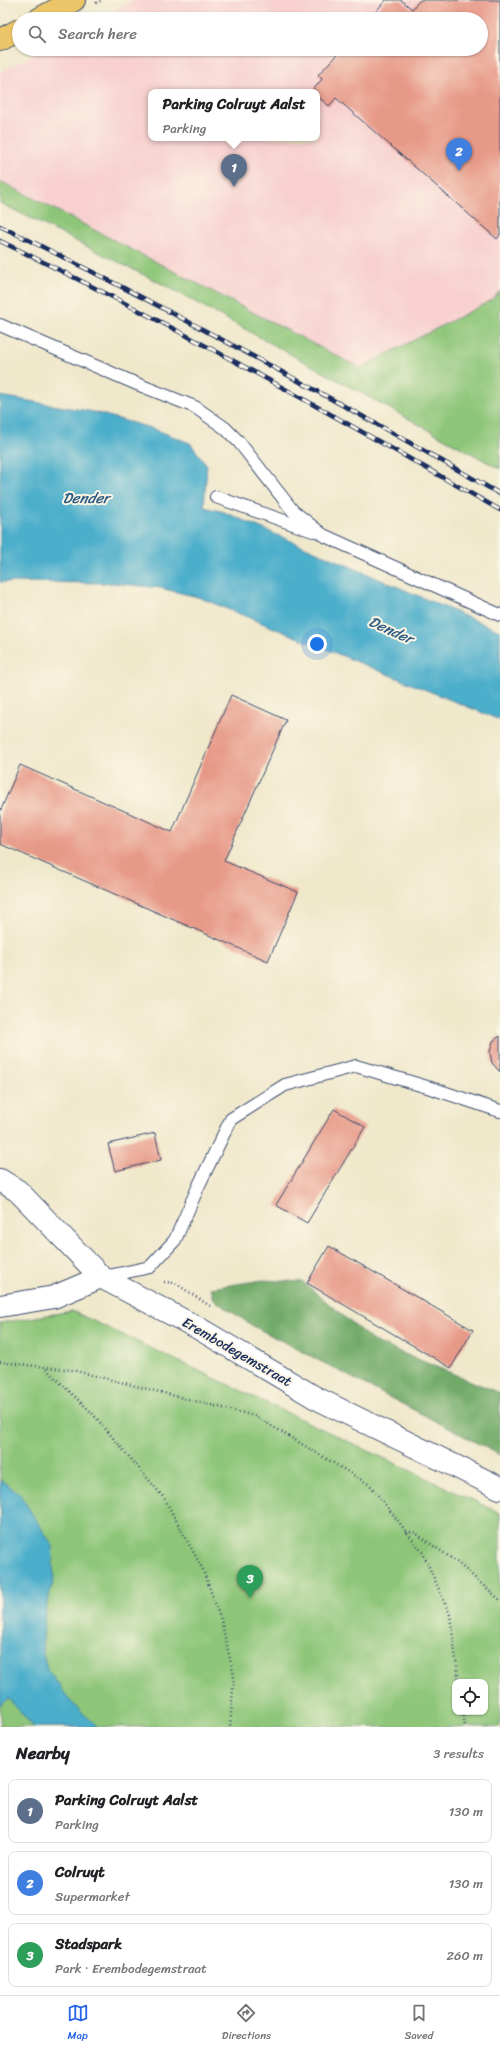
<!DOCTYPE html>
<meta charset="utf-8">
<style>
:root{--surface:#fff;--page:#f6f6f6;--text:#202124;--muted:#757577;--line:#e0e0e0;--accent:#2563eb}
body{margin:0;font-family:Sriracha,sans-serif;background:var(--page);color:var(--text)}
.controls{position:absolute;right:12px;bottom:12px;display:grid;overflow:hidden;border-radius:8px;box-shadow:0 1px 3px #0004}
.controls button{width:36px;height:36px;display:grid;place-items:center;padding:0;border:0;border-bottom:1px solid var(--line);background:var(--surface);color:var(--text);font:20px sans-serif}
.you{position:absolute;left:317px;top:644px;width:14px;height:14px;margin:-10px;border:3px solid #fff;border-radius:50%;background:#1a73e8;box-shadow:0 0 0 6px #1a73e833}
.badge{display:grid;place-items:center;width:26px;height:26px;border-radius:50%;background:var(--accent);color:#fff;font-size:13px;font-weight:700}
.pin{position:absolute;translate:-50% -33px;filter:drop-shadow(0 1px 2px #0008)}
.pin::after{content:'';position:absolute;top:21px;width:14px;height:12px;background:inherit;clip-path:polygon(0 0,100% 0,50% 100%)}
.popup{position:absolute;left:148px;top:89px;width:172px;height:52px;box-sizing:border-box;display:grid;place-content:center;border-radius:8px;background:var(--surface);filter:drop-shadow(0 1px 3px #0005);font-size:13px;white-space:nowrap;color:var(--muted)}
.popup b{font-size:15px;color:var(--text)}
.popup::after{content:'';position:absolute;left:50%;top:100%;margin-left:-8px;border:8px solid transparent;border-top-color:var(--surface)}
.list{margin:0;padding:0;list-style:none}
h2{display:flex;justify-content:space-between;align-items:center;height:52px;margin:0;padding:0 16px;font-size:17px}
h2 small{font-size:13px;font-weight:400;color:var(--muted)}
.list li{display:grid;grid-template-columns:26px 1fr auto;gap:12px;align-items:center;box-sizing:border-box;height:64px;margin:0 8px 8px;padding:0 8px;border:1px solid var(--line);border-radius:8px}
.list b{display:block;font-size:15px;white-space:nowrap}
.list p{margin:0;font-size:13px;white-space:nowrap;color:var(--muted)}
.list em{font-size:13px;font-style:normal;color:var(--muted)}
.icon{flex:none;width:22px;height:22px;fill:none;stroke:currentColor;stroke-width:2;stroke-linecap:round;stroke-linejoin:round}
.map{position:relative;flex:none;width:500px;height:1727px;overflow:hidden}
.search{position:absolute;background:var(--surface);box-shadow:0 1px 3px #0004;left:12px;right:12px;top:12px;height:44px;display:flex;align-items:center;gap:10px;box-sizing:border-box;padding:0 14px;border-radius:22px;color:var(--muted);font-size:15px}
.sheet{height:268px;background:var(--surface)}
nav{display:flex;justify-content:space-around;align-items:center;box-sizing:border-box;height:56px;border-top:1px solid var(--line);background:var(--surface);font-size:11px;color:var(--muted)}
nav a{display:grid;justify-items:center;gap:2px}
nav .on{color:var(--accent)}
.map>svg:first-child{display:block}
.built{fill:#f7d0cf;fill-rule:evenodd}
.green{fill:#8ec679;stroke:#547a6c;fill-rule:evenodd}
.forest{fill:#72ab69;stroke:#466d64}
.water{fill:#4caecb;stroke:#346e94}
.building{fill:#e79988}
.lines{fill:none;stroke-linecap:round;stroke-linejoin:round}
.lane-casing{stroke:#3b4b6e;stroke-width:14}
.street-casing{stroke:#3b4b6e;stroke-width:24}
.primary-casing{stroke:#3b4b6e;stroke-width:24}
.path{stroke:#3b4b6e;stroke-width:2.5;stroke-dasharray:1 3;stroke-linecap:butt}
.lane{stroke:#fff;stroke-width:12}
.street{stroke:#fff;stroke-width:22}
.primary{stroke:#edc569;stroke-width:22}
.rail-casing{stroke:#1b2f5e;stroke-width:4.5}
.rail{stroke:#fcf5e5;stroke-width:3;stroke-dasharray:9;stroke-linecap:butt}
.labels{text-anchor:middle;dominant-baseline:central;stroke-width:4;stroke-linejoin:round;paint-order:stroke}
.street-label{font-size:14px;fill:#1b2f5e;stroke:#fcf5e5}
.water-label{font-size:15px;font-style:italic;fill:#2c5b84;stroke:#fcf5e5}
</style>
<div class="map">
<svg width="500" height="1727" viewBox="0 0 500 1727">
<rect width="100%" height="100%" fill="#fcf5e5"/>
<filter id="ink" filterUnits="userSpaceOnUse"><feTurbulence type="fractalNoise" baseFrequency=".025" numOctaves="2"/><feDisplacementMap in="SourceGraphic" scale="8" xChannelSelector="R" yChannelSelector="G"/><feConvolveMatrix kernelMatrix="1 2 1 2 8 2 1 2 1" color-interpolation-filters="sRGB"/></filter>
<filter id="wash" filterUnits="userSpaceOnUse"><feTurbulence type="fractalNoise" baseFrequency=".012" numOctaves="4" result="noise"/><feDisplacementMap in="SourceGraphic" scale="16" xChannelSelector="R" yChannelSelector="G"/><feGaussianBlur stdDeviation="0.9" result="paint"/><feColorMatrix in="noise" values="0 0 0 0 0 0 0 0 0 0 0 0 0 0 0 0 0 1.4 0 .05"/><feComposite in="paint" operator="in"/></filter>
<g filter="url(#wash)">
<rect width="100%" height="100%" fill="#efe8cb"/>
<!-- built -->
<path class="built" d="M 132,0 L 500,0 L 500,291 L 493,300 L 360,368 L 0,181 L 0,72 L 45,49 L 481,49 L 481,19 L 99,19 ZM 151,92 L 317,92 L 317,138 L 151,138 Z"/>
<!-- green -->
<g class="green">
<polygon points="0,181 360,368 492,300 500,291 500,469 168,287 0,203"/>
<path d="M 72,1311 L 500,1513 L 500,1727 L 0,1727 L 0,1323 ZM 455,1682 L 485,1682 L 485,1712 L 455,1712 Z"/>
</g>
<!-- forest -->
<polygon class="forest" points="263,1280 303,1282 373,1341 500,1393 500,1455 253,1326 214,1300 211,1288"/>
<!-- water -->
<g class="water">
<polygon points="0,396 94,412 154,429 190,443 207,465 204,507 224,512 500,631 500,720 198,597 160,588 114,583 0,582"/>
<polygon points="0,1480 19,1493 52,1545 54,1578 45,1613 42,1651 47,1669 72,1703 98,1727 34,1727 8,1698 0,1706"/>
</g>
<g id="blocks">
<!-- building -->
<g class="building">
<polygon points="386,0 401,0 412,9 420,0 500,0 500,235 497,239 336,98 329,106 317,96 317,92 312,91 322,79 318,75 342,49 481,49 481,19 369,19"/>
<polygon points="231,695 286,720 224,861 298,892 268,961 0,844 0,812 20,765 172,832"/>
<polygon points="500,1036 500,1072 492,1063 490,1052 493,1041"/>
<polygon points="334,1109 365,1127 307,1223 276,1205"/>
<polygon points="155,1133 161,1160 115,1171 108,1144"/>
<polygon points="329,1246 473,1330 451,1368 307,1283"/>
</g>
</g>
</g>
<g filter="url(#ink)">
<use href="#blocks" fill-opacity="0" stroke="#3b4b6e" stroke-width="1"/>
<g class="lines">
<defs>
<g id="lane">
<polyline points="0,325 137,384 195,407 225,428 239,442 293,511 323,535 500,615"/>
<polyline points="216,497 313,531"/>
<polyline points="104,1277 150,1267 175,1240 199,1185 231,1119 285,1085 356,1066 434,1089 500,1111"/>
</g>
<g id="street">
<polyline points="0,1180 18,1191 101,1277 198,1328 316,1398 500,1488"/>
<polyline points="0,1306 54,1297 101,1277"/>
</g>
<g id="primary">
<polyline points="39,19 74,0"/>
<polyline points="0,40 19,30"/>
</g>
</defs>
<!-- lane casing -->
<use href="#lane" class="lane-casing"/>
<!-- street casing -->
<use href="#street" class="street-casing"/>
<!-- primary casing -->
<use href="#primary" class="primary-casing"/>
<!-- path -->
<g class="path">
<polyline points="96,3 102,0"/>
<polyline points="164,1282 175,1283 210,1306"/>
<polyline points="0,1362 72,1370 255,1416 370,1485 423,1553 450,1615 459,1682"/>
<polyline points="46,1369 92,1413 164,1498 203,1570 221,1620 234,1676 230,1727"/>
<polyline points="406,1532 414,1532 458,1563 500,1600"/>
<polyline points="463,1712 465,1727"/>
</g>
<!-- lane -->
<use href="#lane" class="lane"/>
<!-- street -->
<use href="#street" class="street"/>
<!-- primary -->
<use href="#primary" class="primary"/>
<defs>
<g id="rail">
<path d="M 0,226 C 171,309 336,400 500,494"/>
<path d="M 0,241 C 171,323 335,416 500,510"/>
</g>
</defs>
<!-- rail casing -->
<use href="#rail" class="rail-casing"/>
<!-- rail -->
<use href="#rail" class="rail"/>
</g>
</g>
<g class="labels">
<!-- street labels -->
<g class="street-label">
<text transform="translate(237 1352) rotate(30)">Erembodegemstraat</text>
</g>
<!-- water labels -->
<g class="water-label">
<text x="86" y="498">Dender</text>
<text transform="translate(391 630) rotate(24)">Dender</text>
</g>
</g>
</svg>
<div class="controls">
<button><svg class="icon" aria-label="locate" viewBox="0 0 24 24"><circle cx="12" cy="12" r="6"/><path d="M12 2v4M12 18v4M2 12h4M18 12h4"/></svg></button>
</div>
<div class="you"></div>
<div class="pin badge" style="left:234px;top:187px;background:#5c6f8a">1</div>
<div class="popup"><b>Parking Colruyt Aalst</b>Parking</div>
<div class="pin badge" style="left:459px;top:171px;background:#3f7fe0">2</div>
<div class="pin badge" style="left:250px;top:1598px;background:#2e9e5b">3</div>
<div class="search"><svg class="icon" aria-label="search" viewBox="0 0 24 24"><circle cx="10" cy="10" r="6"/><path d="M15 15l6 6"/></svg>Search here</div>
</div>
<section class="sheet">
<h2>Nearby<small>3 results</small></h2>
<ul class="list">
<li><span class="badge" style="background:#5c6f8a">1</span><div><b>Parking Colruyt Aalst</b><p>Parking</p></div><em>130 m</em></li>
<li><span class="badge" style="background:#3f7fe0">2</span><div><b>Colruyt</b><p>Supermarket</p></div><em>130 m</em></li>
<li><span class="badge" style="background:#2e9e5b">3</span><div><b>Stadspark</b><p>Park · Erembodegemstraat</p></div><em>260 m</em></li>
</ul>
</section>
<nav>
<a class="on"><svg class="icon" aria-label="map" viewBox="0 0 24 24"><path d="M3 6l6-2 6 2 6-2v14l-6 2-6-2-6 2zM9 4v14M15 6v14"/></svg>Map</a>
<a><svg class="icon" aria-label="directions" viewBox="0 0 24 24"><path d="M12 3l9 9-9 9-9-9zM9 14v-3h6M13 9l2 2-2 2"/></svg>Directions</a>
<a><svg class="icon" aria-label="saved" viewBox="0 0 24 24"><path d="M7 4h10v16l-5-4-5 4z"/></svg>Saved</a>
</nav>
